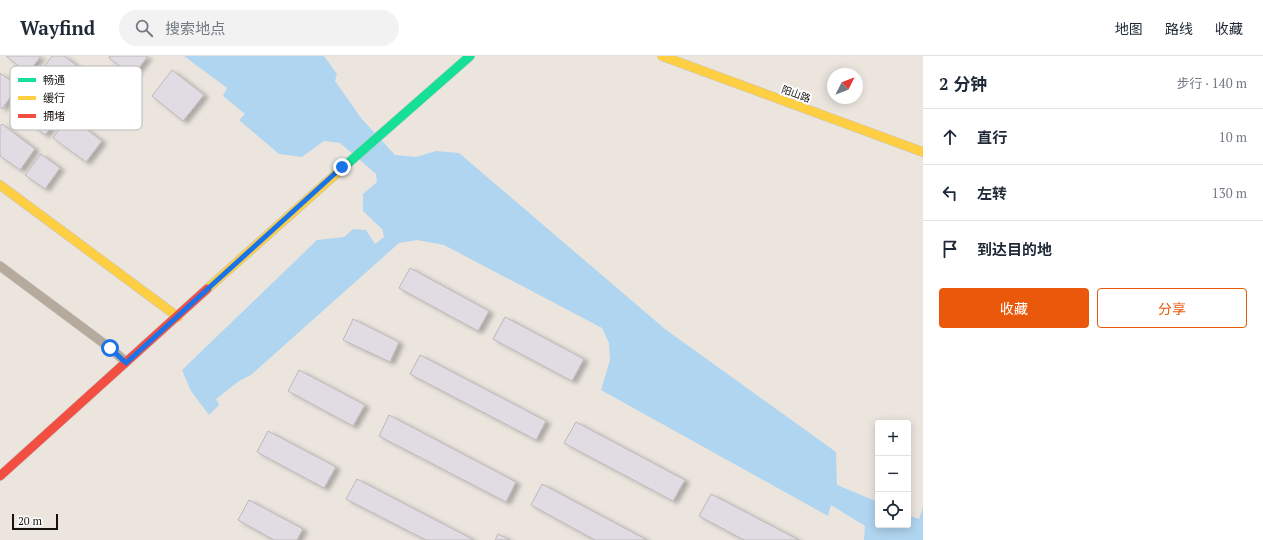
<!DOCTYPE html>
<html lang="zh">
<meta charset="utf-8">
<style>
:root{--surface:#fff;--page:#f2f2f3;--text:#1f2937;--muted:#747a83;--line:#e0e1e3;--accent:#ea580c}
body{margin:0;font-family:"PT Serif","Noto Sans SC",serif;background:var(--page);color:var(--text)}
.controls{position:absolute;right:12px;bottom:12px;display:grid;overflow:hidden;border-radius:4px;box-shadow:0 2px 10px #0003}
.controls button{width:36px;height:36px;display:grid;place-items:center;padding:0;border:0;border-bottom:1px solid var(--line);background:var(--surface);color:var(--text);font:20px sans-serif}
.compass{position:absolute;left:827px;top:12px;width:36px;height:36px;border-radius:50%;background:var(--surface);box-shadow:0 2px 10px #0003;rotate:48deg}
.scale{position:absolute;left:12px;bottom:10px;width:46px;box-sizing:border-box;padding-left:4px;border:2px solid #16120e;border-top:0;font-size:11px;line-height:14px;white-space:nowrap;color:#16120e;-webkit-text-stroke:3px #fff;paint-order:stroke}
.stop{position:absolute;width:12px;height:12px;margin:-9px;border:3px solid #1a73e8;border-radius:50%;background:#fff}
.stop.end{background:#1a73e8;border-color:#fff;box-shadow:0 1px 4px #0008}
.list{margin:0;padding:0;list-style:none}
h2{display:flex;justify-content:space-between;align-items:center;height:52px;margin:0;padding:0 16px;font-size:17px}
h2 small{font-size:13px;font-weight:400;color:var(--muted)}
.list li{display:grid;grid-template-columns:26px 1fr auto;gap:12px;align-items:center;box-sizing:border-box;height:56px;padding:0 16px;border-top:1px solid var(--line)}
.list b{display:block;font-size:15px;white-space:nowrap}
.list em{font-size:13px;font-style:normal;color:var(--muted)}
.actions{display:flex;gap:8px;padding:12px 16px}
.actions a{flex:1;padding:9px 0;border:1px solid var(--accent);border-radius:4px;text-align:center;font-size:14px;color:var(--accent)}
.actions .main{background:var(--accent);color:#fff}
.icon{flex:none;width:22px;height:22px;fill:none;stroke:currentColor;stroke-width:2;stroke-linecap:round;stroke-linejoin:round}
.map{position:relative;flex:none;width:923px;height:484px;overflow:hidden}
header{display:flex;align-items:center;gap:24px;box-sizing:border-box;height:56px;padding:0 20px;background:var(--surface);border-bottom:1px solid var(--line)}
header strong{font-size:19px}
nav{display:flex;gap:22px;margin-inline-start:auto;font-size:14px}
.search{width:280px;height:36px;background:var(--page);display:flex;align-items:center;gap:10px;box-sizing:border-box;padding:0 14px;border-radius:22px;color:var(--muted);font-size:15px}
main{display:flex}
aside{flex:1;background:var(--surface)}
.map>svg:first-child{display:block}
.water{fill:#b0d5f0}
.building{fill:#e1dce4;stroke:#bcb8b8;filter:url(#shadow)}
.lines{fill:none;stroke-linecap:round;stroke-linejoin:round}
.lane-casing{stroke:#c8c3be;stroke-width:10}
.fast-casing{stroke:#c8c3be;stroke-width:10}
.slow-casing{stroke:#c8c3be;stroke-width:10}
.jam-casing{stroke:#c8c3be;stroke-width:10}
.lane{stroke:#b5aa9c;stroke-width:9}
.fast{stroke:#16e098;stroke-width:9}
.slow{stroke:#ffcf43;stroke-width:9}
.jam{stroke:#f24e42;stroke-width:9}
.route{stroke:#1a73e8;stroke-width:5}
.labels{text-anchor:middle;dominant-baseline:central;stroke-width:4;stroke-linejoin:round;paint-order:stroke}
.street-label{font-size:10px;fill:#16120e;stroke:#fff}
.key{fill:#fff;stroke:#b9b8b7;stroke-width:1}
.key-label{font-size:11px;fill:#16120e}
</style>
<header>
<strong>Wayfind</strong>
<div class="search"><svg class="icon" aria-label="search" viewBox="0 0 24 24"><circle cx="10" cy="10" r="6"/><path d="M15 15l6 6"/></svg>搜索地点</div>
<nav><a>地图</a><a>路线</a><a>收藏</a></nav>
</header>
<main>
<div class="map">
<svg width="923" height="484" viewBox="0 0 923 484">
<defs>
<filter id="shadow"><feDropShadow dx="4.5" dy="2.5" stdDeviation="2" flood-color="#0004"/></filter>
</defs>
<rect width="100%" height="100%" fill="#ebe5de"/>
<!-- water -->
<polygon class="water" points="184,0 324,0 337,18 335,25 361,62 395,99 416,101 436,95 459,97 665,273 836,396 837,429 878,446 878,469 908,469 908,459 919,463 923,451 923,484 864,484 865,470 831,449 828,460 601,334 610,304 609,287 602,272 444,189 417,184 399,187 251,319 239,325 216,343 219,349 209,359 191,335 182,314 317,184 344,181 353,173 366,174 375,188 384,181 382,173 363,155 363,138 377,126 376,118 340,87 324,85 302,101 279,98 239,64 245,58 223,40 227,32"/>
<!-- building -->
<g class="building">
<polygon points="6,0 41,0 28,17"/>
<polygon points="52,0 64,0 90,20 75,41 41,15"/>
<polygon points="110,0 148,0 133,20 109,2"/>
<polygon points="172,14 204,39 183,65 152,40"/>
<polygon points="0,17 18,30 2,53 0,51"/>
<polygon points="29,31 62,57 45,79 12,53"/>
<polygon points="69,60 102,85 86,106 53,82"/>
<polygon points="2,68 35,93 20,114 0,100 0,70"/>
<polygon points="41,98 60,112 45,133 25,119"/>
<polygon points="410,212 489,255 478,275 399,232"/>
<polygon points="505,261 584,303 572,325 493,283"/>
<polygon points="353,263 399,286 390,306 343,284"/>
<polygon points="420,299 546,365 536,384 410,318"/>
<polygon points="299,314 365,349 353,370 288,335"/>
<polygon points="389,359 516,426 506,446 379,380"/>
<polygon points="576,366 685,424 673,445 564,387"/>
<polygon points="268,375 336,411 324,432 257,396"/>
<polygon points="357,423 474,484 426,484 346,443"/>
<polygon points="542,428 647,484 595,484 531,449"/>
<polygon points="711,438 799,484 744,484 699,460"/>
<polygon points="249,444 303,473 297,484 274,484 238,464"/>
<polygon points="498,478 510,484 495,484"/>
</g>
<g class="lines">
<defs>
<polyline id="lane" points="0,210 110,292 126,306"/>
<polyline id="fast" points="346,109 470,0"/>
<g id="slow">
<polyline points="662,0 923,96"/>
<polyline points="0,129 178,261"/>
<polyline points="207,233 346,109"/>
</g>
<polyline id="jam" points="0,420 207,233"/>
</defs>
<!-- lane casing -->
<use href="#lane" class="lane-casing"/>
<!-- fast casing -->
<use href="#fast" class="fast-casing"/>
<!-- slow casing -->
<use href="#slow" class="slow-casing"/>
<!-- jam casing -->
<use href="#jam" class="jam-casing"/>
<!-- lane -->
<use href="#lane" class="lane"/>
<!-- fast -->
<use href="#fast" class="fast"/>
<!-- slow -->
<use href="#slow" class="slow"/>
<!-- jam -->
<use href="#jam" class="jam"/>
</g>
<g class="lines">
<!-- route -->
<polyline class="route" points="110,292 126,307 342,111"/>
</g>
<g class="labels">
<!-- street labels -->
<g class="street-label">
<text transform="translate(796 38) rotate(20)">阳山路</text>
</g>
</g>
<!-- legend -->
<rect x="10" y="10" width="132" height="64" rx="6" class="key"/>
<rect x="18" y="22" width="18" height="4" fill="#16e098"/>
<rect x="18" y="40" width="18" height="4" fill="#ffcf43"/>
<rect x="18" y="58" width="18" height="4" fill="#f24e42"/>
<g class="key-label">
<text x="43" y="28">畅通</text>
<text x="43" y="46">缓行</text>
<text x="43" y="64">拥堵</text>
</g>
</svg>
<div class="controls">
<button>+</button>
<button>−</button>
<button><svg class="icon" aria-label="locate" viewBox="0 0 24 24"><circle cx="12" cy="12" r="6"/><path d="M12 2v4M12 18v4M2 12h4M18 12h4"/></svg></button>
</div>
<svg class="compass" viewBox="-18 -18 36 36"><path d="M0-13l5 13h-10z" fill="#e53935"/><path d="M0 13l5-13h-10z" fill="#747a83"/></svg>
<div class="scale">20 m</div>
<div class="stop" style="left:110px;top:292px"></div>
<div class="stop end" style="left:342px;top:111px"></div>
</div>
<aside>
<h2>2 分钟<small>步行 · 140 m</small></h2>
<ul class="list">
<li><svg class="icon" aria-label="ahead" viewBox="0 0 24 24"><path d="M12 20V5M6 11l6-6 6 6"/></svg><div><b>直行</b></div><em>10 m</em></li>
<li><svg class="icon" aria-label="left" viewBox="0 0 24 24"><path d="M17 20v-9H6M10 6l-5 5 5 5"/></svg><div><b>左转</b></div><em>130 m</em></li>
<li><svg class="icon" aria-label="arrive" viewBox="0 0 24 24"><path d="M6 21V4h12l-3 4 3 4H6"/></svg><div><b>到达目的地</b></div></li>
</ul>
<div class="actions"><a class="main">收藏</a><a>分享</a></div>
</aside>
</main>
